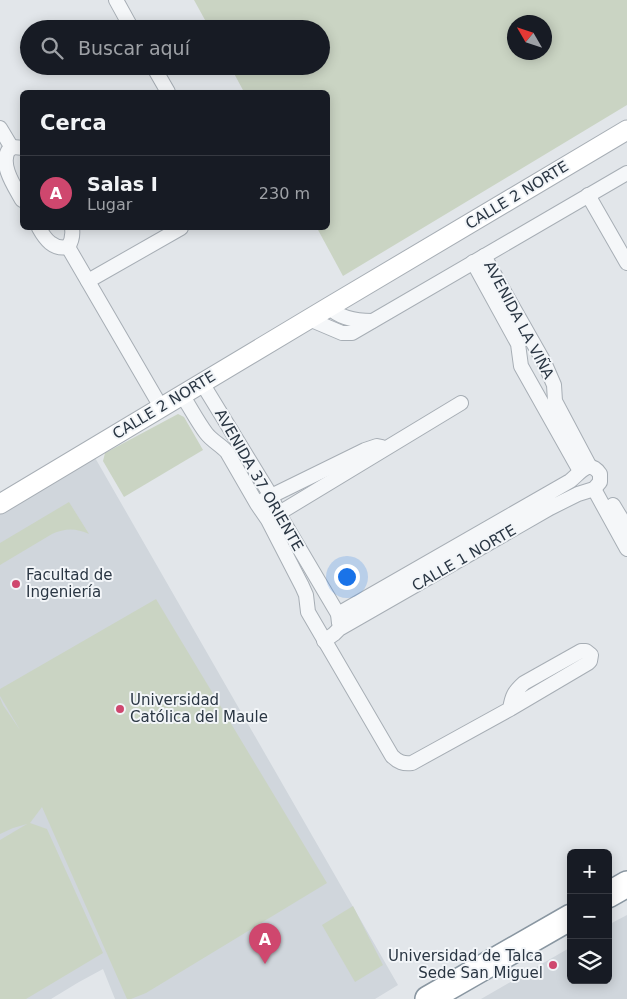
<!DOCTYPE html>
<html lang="es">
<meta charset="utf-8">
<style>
:root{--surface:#171b24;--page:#20242c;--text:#f1f3f6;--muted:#9ea1a6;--line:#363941;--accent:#cf476e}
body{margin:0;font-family:"DejaVu Sans",sans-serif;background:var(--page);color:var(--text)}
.controls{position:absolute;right:15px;bottom:15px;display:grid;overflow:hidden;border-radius:8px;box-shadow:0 2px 12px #0003}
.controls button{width:45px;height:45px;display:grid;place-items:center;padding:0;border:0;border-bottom:1px solid var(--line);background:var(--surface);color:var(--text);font:25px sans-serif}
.compass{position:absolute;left:507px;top:15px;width:45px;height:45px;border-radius:50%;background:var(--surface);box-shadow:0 2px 12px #0003;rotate:309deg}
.you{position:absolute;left:346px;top:576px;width:18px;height:18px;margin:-12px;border:4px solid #fff;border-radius:50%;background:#1a73e8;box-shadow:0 0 0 8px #1a73e833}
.badge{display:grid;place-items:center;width:32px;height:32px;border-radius:50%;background:var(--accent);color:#fff;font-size:16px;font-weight:700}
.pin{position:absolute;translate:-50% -41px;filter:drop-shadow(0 1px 2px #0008)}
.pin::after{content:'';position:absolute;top:26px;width:18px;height:15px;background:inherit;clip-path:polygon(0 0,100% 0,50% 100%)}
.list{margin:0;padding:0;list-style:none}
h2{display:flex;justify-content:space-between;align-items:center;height:65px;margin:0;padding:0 20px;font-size:21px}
h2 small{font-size:16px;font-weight:400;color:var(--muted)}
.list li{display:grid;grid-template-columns:32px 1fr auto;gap:15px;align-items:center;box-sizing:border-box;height:75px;padding:0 20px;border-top:1px solid var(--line)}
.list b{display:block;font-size:19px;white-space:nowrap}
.list p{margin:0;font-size:16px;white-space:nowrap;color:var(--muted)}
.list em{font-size:16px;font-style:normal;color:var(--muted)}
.icon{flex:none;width:28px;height:28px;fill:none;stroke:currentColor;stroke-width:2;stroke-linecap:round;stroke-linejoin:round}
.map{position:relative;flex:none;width:627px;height:999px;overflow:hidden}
.search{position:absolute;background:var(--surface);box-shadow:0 2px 12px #0003;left:20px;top:20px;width:310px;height:55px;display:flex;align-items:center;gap:12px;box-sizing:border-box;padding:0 18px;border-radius:28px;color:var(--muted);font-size:19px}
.panel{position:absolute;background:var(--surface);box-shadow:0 2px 12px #0003;left:20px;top:90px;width:310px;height:140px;border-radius:8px}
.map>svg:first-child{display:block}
.built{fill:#d0d6dc}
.green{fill:#cad4c3;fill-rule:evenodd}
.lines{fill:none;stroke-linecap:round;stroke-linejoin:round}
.street-casing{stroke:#a7aeb5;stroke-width:16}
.secondary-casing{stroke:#a7aeb5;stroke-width:21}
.highway-casing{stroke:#8996a1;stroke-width:28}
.street{stroke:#f5f7f9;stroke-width:14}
.secondary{stroke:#fff;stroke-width:19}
.highway{stroke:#fff;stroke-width:25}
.poi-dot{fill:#cf476e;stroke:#f2f5f8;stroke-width:2}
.labels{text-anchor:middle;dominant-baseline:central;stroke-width:4;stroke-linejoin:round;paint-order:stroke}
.street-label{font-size:15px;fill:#2a3643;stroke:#f2f5f8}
.poi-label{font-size:15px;fill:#2a3643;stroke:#f2f5f8;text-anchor:start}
</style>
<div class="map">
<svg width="627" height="999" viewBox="0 0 627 999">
<rect width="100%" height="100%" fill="#e2e6ea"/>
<!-- built -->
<g class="built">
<polygon points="94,456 398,985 375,999 115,999 103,969 79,982 51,999 0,999 0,513"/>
<polygon points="627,915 627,999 481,999 571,947 571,980 608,980 608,925"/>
</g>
<!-- green -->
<g class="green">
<path d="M 194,0 L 627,0 L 627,105 L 343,276 L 317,228 L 328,228 L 328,92 L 244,92 L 230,66 L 321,66 L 321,29 L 210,29 ZM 514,22 L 544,22 L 544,52 L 514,52 Z"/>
<polygon points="178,414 184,417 203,450 124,497 103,461 105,453"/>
<path d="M 69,502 L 89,534 C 76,528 65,528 52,534 L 0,565 L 0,543 Z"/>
<polygon points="156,599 327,883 146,993 131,999 127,999 42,807 30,823 47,829 103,953 26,999 0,999 0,840 27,824 13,828 0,834 0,698 3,705 20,730 0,696 0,689"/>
<polygon points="353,906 383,965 355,982 322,925"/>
</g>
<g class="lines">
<defs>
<g id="street">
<polyline points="116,0 132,29"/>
<polyline points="153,66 168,92"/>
<polyline points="0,128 12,148"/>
<path d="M 22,148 C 17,147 12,146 8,151 C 0,166 15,187 22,200"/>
<polyline points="588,195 627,263"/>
<path d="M 39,228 C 45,239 53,250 68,247"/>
<polyline points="68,247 161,407"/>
<path d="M 68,247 C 72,241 73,235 72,228"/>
<polyline points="484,256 544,362 554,385 555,401 590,467"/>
<polyline points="473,262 518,344 521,366 580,471"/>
<polyline points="88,281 181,228"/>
<path d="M 329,307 C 339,318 357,321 372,321"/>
<polyline points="309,319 342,333 352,333 627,173"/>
<polyline points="202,383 271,496 279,514 338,614 339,623"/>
<path d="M 182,395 C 190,407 197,421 206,433 C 212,441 221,445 227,452 L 257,504 L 268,520 L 302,586 L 306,595 L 308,612 L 392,756 C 398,762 403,764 412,763 L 510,709 L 588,663 L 590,661 L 591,655 L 586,651 L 581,651 L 524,683 C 514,692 512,696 510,709"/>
<polyline points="594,489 627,549"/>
<polyline points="263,500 365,450 377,446 382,447"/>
<polyline points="613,505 627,528"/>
<polyline points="271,518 461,403"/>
<path d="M 324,641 L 334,634 L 339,629 L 550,508 L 578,494 L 594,489 L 600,482 L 600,474 C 589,458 580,473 570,481 L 338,614"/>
</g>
<polyline id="secondary" points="0,504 329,307 627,130"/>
<g id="highway">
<polyline points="608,895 627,884"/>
<polyline points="428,999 571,917"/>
</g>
</defs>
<!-- street casing -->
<use href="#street" class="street-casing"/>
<!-- secondary casing -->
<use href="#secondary" class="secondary-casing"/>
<!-- highway casing -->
<use href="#highway" class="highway-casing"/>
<!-- street -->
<use href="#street" class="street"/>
<!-- secondary -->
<use href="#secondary" class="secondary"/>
<!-- highway -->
<use href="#highway" class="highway"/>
</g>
<!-- markers -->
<g class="poi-dot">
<circle cx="16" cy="584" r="5"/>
<circle cx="120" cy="709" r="5"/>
<circle cx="553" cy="965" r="5"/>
</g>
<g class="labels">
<!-- street labels -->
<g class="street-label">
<text transform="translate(517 195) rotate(-31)">CALLE 2 NORTE</text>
<text transform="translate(519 320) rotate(62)">AVENIDA LA VIÑA</text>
<text transform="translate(164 405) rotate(-31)">CALLE 2 NORTE</text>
<text transform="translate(259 480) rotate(60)">AVENIDA 37 ORIENTE</text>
<text transform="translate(464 558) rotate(-30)">CALLE 1 NORTE</text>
</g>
<!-- poi labels -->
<g class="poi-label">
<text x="26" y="575">Facultad de<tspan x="26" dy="17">Ingeniería</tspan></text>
<text x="130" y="700">Universidad<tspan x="130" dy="17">Católica del Maule</tspan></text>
<text x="543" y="956" text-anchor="end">Universidad de Talca<tspan x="543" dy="17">Sede San Miguel</tspan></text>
</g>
</g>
</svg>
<div class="controls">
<button>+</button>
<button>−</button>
<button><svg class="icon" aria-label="layers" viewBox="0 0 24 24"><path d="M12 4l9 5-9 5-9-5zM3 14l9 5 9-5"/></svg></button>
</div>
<svg class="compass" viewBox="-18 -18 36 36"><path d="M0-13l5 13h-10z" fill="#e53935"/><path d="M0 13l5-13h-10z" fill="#9ea1a6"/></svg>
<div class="you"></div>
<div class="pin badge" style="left:265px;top:964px">A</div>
<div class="search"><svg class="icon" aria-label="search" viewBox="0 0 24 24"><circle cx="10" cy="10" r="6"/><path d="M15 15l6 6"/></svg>Buscar aquí</div>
<section class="panel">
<h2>Cerca<small></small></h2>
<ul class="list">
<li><span class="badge">A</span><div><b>Salas I</b><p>Lugar</p></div><em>230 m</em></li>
</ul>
</section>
</div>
